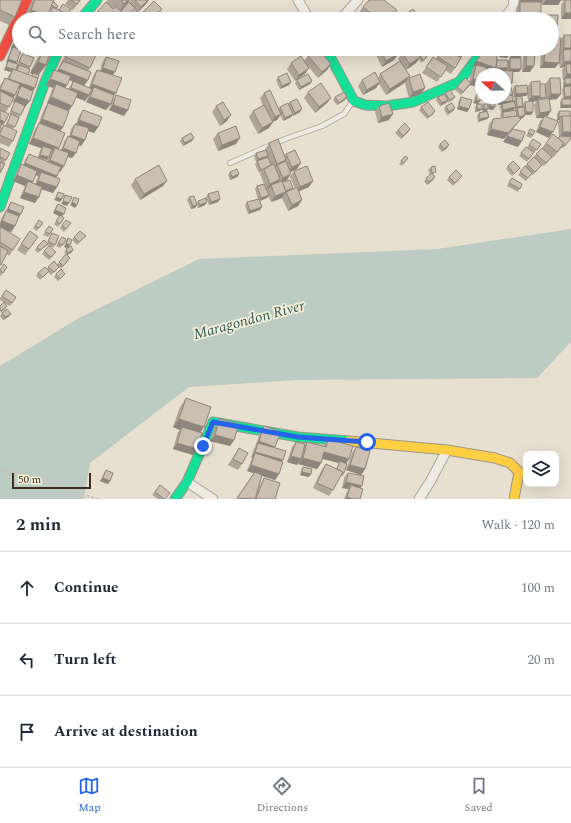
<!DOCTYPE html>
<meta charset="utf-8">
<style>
:root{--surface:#fff;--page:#f6f6f7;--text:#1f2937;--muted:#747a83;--line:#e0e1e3;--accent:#2563eb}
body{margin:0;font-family:Spectral,serif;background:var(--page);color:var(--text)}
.controls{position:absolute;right:12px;bottom:12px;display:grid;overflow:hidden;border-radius:8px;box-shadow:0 4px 16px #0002}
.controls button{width:36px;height:36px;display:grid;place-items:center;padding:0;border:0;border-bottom:1px solid var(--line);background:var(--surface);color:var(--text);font:20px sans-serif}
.compass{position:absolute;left:475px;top:68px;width:36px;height:36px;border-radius:50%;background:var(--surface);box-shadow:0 4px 16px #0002;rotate:290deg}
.scale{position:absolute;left:12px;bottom:10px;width:79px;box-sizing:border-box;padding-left:4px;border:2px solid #3d2e20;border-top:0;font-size:11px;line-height:14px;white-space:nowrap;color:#3d2e20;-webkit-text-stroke:3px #f7eed8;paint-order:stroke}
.stop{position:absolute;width:12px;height:12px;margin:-9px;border:3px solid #2563eb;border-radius:50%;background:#fff}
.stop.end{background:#2563eb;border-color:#fff;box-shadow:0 1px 4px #0008}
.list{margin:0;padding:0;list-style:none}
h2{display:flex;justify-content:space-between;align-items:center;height:52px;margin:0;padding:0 16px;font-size:17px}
h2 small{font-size:13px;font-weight:400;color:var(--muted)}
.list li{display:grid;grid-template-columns:26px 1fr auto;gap:12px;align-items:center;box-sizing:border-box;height:72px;padding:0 16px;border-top:1px solid var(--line)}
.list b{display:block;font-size:15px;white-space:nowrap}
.list em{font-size:13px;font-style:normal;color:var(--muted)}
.icon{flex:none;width:22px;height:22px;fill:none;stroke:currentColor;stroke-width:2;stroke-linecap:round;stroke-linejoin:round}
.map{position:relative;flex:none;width:571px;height:499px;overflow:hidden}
.search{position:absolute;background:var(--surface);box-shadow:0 4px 16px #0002;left:12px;right:12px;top:12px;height:44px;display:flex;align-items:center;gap:10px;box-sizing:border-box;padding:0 14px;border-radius:22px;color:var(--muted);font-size:15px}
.sheet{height:268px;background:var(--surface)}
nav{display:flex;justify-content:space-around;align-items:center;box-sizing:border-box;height:56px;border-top:1px solid var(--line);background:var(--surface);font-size:11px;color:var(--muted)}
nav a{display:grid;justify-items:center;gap:2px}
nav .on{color:var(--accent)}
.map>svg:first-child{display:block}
.water{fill:#bcccc2}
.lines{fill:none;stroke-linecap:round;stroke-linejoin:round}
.lane-casing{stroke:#ada599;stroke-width:6}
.street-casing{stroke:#ada599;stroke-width:11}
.fast-casing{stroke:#9c958a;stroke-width:11}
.slow-casing{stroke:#9c958a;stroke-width:11}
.jam-casing{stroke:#9c958a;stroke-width:11}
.path{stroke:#c8c2b9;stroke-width:2;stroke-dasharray:3 2;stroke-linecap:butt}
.lane{stroke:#efebe3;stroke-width:4.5}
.street{stroke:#efebe3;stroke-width:9}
.fast{stroke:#16e098;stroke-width:9}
.slow{stroke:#ffcf43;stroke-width:9}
.jam{stroke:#f24e42;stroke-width:9}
.wall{fill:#afa499;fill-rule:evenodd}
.shaded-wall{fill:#8e867d}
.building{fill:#cbbfb2;stroke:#8e867d}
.route{stroke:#2563eb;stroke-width:5}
.labels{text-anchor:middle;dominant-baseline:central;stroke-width:3.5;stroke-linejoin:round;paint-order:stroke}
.water-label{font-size:15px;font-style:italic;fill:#2f5d5a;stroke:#f7eed8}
</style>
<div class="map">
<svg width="571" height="499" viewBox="0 0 571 499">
<rect width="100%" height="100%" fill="#e7e0d1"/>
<!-- water -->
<polygon class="water" points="571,229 571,342 537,378 297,380 189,387 90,463 84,499 0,499 0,366 79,318 199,259 437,249"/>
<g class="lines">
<defs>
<polyline id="lane" points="230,163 285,139 322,126 344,114 353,101"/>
<g id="street">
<polyline points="298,0 309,19"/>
<polyline points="341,19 358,0"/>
<polyline points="504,19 513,7 514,0"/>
<polyline points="303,61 314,49"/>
<polyline points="187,482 213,499"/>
<polyline points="419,499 430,482 447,450"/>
</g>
<g id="fast">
<polyline points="81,19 97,0"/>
<polyline points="326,49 354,101 365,105 387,106 413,102 459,82 484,49"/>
<polyline points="0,207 45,82 59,49"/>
<polyline points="175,499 187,482 213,422 298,437 349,441"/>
</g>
<polyline id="slow" points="349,441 447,450 495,458 510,463 519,472 514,499"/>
<polyline id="jam" points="0,56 27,0"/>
</defs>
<!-- lane casing -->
<use href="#lane" class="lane-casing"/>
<!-- street casing -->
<use href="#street" class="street-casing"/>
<!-- fast casing -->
<use href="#fast" class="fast-casing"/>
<!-- slow casing -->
<use href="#slow" class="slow-casing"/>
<!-- jam casing -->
<use href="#jam" class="jam-casing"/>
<!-- path -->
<polyline class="path" points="0,470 98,499"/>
<!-- lane -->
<use href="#lane" class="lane"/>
<!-- street -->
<use href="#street" class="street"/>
<!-- fast -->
<use href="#fast" class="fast"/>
<!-- slow -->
<use href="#slow" class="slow"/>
<!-- jam -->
<use href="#jam" class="jam"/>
</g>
<!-- wall -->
<g class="wall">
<polygon points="0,0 15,17 9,25 0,21"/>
<polygon points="33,0 54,0 52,4 58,6 57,9 59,10 71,8 65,4 68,0 81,0 73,10 71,9 65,18 64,18 63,19 46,19 51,10 50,9 45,19 24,19 30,4"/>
<polygon points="108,0 130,0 121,11 131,0 149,0 146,4 137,13 134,10 126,19 125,19 106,2"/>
<polygon points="519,0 571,0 571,19 561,19 561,5 564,1 561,1 558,5 542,5 542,1 541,4 541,13 537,18 545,18 548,15 558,15 557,29 553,35 552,35 552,19 516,19 516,8 519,3"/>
<polygon points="363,7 397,10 391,19 362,19 357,15"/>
<polygon points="143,12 158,15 153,19 140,19 139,18"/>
<polygon points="19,29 19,49 24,49 22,52 20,52 15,63 17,64 21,56 23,53 30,67 29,68 28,75 31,76 33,74 30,73 34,64 41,53 39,75 25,107 13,129 13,141 9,147 0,143 0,130 4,125 5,126 11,115 9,114 14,103 13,102 17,92 19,89 18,89 9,107 6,112 0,129 0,86 5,78 7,79 9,75 11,72 4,70 7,62 6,62 11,49 11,48"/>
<polygon points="564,35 571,108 560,108 560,102 562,99 563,99 562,89 564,87 563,87 563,81 564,80 563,80 562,70 564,67 560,68 559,63 555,68 540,68 541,49 552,49 561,40"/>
<polygon points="43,49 51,49 48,54 42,51"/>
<path d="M 68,49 L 82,49 L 90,68 L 88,71 L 84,86 L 89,88 L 93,76 L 97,70 L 100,71 L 102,63 L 106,57 L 113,75 L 116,93 L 113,97 L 111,104 L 106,110 L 86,102 L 89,96 L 85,101 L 76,97 L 69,111 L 63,127 L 60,131 L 59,148 L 58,149 L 61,150 L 64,142 L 68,136 L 69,137 L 71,129 L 75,124 L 76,124 L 79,116 L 83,110 L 98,127 L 94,133 L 88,131 L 85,140 L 81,146 L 79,145 L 72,158 L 68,157 L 64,166 L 60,172 L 59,171 L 57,177 L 57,187 L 53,193 L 42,189 L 35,203 L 20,198 L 25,186 L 13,181 L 17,170 L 21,164 L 23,165 L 25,160 L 29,154 L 47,161 L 51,152 L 47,160 L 38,157 L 41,148 L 29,144 L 35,129 L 38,125 L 44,109 L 48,103 L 49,104 L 47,103 L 52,90 L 53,88 L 46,85 L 50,76 L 54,70 L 57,71 ZM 69,80 L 73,82 L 68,89 L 65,88 ZM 36,175 L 38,176 L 35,184 L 32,183 Z"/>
<polygon points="378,49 395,49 398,54 394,60 382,67 375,53"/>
<polygon points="418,49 432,49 427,56 425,54 425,60 421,63 419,59 416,63 406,70 410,76 406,82 386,95 379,84 376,88 363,95 358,86 362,80 378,78 380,74 400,61 398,59 402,53 419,55 423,52"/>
<polygon points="442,49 472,49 471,51 467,49 451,74 445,70 437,82 422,73 433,57 436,59"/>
<path d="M 491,49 L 500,49 L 497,56 L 497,60 L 508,61 L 510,58 L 509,49 L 539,49 L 538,50 L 535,50 L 530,72 L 522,72 L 523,54 L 520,58 L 521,69 L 519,72 L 513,72 L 509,87 L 513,95 L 512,96 L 513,101 L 513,102 L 514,101 L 514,100 L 516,97 L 514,97 L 513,89 L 515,86 L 527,87 L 531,82 L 540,84 L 545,99 L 546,99 L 545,84 L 550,78 L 557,99 L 549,100 L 547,117 L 549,138 L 536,132 L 540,121 L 543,118 L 536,118 L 534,105 L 538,99 L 537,101 L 533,102 L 533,112 L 531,115 L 525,115 L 523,118 L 520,119 L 516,125 L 504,139 L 487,135 L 489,124 L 493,119 L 501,118 L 500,115 L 502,112 L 501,113 L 500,107 L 501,105 L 498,105 L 497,100 L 499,98 L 505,98 L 505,74 L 495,74 L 497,71 L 494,71 L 494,70 L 493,71 L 494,74 L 485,74 L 487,72 L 485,71 L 479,87 L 470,85 L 461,95 L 455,90 L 457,87 L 469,82 L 472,70 L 474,67 L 472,67 ZM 527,94 L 528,101 L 525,102 L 523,104 L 522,96 L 526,96 ZM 515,108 L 515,110 L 516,110 L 504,112 L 513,110 Z"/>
<polygon points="500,49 509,49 509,55 507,58 499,57"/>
<polygon points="308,56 331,64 327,70 318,78 307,65 305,74 295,81 287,69 291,63 304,61"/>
<polygon points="278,77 291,82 289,85 280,89 276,80"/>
<polygon points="409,78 421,94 409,98 405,84"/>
<polygon points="297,80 312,81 310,84 299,90 295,83"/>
<polygon points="308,92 327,103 315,113 304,98"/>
<polygon points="264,93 279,108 280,107 289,104 290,102 300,112 293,116 293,115 291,117 283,121 280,115 277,120 273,122 269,128 258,134 249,117 253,111 263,106 260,98"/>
<polygon points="445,93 455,97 453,100 448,103 447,101 446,103 440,106 436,100 438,97"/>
<polygon points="477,94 480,101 478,104 473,103 475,97"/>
<polygon points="116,95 124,116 109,110 112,101"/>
<polygon points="335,97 345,100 337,105 333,100"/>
<polygon points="461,97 469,109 467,112 457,109 459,100"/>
<polygon points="490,102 493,110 488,109 487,111 489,117 487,119 478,122 477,116 479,113 482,112 482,109 480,111 475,112 475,107 477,104 482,106 484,104 488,105"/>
<polygon points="216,106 227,121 220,126 212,112"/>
<polygon points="379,106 389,120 378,123 375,112"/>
<polygon points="446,106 455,108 453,111 447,115 444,109"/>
<polygon points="421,107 435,111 433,114 427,119 419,110"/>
<polygon points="559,111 571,116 571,136 570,137 571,137 563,148 561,148 553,158 552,157 544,166 542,165 533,175 531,174 526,181 518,175 525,166 542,148 546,143 559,138 558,122 559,120 557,120 557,114"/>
<polygon points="530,129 533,135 531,138 526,136"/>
<polygon points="398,130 408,132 401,139 395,133"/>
<polygon points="218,133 236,144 218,151 213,139"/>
<polygon points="182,138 192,141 183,146 180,141"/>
<polygon points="533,139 541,144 534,153 532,151 534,152 527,162 519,156 526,147 527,148"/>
<path d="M 269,143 L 285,155 L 286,154 L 297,169 L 290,172 L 291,174 L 287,180 L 282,182 L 293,189 L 295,188 L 290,177 L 294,171 L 309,187 L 298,192 L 302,200 L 298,206 L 288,211 L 282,198 L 285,194 L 282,198 L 271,202 L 268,196 L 267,198 L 260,201 L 260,210 L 248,214 L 245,205 L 247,202 L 258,199 L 255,189 L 257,186 L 264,184 L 260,174 L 261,172 L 259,173 L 255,164 L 257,162 L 256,162 L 254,156 L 256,153 L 265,150 L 265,149 ZM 268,156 L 271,165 L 267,158 Z"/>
<polygon points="440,144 449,145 447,148 442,152 438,147"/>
<polygon points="0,148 6,160 4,163 5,164 0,173"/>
<polygon points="405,156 408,158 402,166 399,164"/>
<polygon points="508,166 517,171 512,176 506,169"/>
<polygon points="431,167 434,175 433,180 427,185 424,181 430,175 428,170"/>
<polygon points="230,172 239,174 237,177 230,180 228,175"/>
<polygon points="449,177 460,179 453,186 447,180"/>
<polygon points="512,178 522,184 518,192 507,186"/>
<polygon points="135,179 163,186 140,200 131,185"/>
<polygon points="208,194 218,202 209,205 206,197"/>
<polygon points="189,197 197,203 198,201 205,205 198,208 197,205 195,208 191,209 187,200"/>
<polygon points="11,202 19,217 15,226 11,232 5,230 13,250 9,256 7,254 0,266 0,222 2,217 6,211 9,205"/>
<polygon points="58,204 62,216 64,218 58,227 54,224 60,216 53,213 56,207"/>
<polygon points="39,220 43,223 37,231 33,228"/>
<polygon points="62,225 69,226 64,232 60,228"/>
<polygon points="49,226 53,229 48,237 43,235"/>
<polygon points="30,231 38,237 25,255 17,250"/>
<polygon points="52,233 55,245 53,248 50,246 54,255 49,260 42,254 49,246 47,245 38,253 35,250 37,247 47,243"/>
<polygon points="62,237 63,245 60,248 56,246"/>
<polygon points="74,237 83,239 77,245 72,240 68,248 73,250 71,253 67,255 68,261 61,269 57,265 66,254 64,252 68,248 64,247 66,241 68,238 72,240"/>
<polygon points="7,267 1,276 0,275 0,270"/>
<polygon points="48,267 57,270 51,275 48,272 40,280 36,276 38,273 47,269"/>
<polygon points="56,274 63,276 58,281 54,277"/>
<polygon points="6,290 16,297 10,306 0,300 0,298"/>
<polygon points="2,313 11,314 8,317 3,320 0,316"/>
<polygon points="186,398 197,449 193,455 173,449 178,432 180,430 173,427 180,407"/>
<polygon points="219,419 234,440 230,446 210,441 215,425"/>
<polygon points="264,426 282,462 279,474 275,480 262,476 259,487 264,478 275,499 236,499 254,473 247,471 252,458 251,458 254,448 255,447 260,432"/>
<polygon points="328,439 349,459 346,464 344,473 342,476 341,475 333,490 329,496 313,488 322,469 326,464 336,469 339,463 322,459 321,463 317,469 298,464 299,461 297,465 287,462 292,447 296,442 305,444 307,442 323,446"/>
<polygon points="356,447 365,469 361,475 346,470 352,453"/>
<polygon points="239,448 242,464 238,470 228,465"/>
<polygon points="303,467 309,477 300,475 301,470"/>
<polygon points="106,470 110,481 108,484 100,481 104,473"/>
<polygon points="348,473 360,488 360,499 344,499 348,489 342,488 344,478"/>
<polygon points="160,485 165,499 158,499 152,495"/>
</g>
<!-- shaded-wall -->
<g class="shaded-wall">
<polygon points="128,0 130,0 118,13 124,4"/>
<polygon points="148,0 149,0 146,4 137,13 141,7"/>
<polygon points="521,0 543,0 541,4 520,2"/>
<polygon points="546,0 561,0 558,5 542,5"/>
<polygon points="162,9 158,15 153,19 151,19"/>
<polygon points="31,10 47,16 45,19 24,19"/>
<polygon points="520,13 541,13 537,19 519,19 520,16 518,19 516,19"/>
<polygon points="565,13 571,13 571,19 561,19"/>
<polygon points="552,29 557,29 553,35 552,35"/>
<polygon points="19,37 19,49 24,49 22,52 12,49 13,47 11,49 11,48"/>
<polygon points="564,48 571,48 571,53 563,50 561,54 560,54"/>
<polygon points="114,49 134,49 136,50 132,56"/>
<polygon points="524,52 520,58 510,58 514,53"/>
<polygon points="398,54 394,60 382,67 386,61"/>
<polygon points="501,55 509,55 507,58 499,57"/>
<polygon points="420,57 416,63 406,70 410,64"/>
<polygon points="8,59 17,62 15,65 6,62"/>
<polygon points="476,61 496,68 492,74 488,70 487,72 475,68 476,65 474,67 472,67"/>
<polygon points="571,61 571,67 566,64 564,67 560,68 564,62"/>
<polygon points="38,62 46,65 38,76 30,73"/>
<polygon points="544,62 559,63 555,68 540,68"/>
<polygon points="331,64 327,70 318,78 322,72"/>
<polygon points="526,66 534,66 530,72 522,72"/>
<polygon points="6,67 13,69 11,72 4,70"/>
<polygon points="103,68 115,72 111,78 99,74"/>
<polygon points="309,68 305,74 295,81 299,75"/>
<polygon points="496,68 508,68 506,71 498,70 497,71 494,71"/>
<polygon points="59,69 88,80 84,86 55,74"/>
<polygon points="510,69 521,69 519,72 508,72"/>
<polygon points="567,74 571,74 571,80 565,78 564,80 563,80"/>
<polygon points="410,76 406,82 386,95 390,89"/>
<polygon points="9,79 35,88 31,94 21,86 19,89 5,84"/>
<polygon points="50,79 67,85 63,91 56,84 53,88 46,85"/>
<polygon points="473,79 481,80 481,83 479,87 470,85 461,95"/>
<polygon points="312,81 310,84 299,90 301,87"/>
<polygon points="291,82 289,85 280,89 282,86"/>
<polygon points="380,82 376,88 363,95 367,90"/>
<polygon points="505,82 512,83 508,89 505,88"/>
<polygon points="92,84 116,93 112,98 94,87 91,91 88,90"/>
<polygon points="565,84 571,84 571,87 563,87"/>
<polygon points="71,88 89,95 85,101 67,94"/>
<polygon points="425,88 421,94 409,98 413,92"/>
<polygon points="0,89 15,95 11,101 0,97"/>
<polygon points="528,93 526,96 514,97 516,94"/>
<polygon points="551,94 561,94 557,99 546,100"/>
<polygon points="17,96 30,101 25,107 13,102"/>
<polygon points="532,96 541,96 537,101 528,102"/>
<polygon points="571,96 571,99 563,100 565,97"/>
<polygon points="51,97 72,106 68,112 47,103"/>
<polygon points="90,97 111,104 106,110 86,102"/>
<polygon points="347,97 345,100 337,105 339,103"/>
<polygon points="331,98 327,103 315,113 319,107"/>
<polygon points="483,98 497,98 494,102 481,101"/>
<polygon points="448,100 446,103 440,106 442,103"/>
<polygon points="476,100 480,101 478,104 473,103"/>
<polygon points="513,101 511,104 502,104 501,105 498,105 500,102"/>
<polygon points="113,105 128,110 124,116 109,110"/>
<polygon points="562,105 571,105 571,108 560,108"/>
<polygon points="459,106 469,109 467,112 457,109"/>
<polygon points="490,106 495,107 493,110 488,109 486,111 482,112 484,109 488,109"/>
<polygon points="523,106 521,109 517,108 516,110 515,110 517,107"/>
<polygon points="516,107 513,110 501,113 503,110"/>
<polygon points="455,108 453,111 447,115 449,112"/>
<polygon points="302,109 300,112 293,116 295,113"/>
<polygon points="477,109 482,109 480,111 475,112"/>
<polygon points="435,111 433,114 427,119"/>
<polygon points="551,111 547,117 544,116 543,118 536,118 540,113"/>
<polygon points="526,112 533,112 531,115 524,115"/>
<polygon points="281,114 277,120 271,122 275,117"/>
<polygon points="293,114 291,117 283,121 285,118"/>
<polygon points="393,114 389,120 378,123 382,117"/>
<polygon points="231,115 227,121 220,126 224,120"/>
<polygon points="525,115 523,118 517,120 519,117"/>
<polygon points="489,117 487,119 478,122 480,119"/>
<polygon points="559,117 561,117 559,120 557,120"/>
<polygon points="42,119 63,127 59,133 39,123 38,125"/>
<polygon points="521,119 516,125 504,139 487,135 491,129"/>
<polygon points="0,120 5,122 3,125 0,124"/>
<polygon points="79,120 98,127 94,133 75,126"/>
<polygon points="273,122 269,128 258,134 262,128"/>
<polygon points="540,127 553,132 549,138 536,132"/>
<polygon points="410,129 408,132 401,139 403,136"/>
<polygon points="563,132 571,132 571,136 570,137 559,138"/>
<polygon points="71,135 85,140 81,146 67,141"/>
<polygon points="507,136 522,141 518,147 503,142"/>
<polygon points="33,138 59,148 55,154 55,148 51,152 42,149 43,146 41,148 29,144"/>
<polygon points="194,138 192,141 183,146 185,143"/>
<polygon points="240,138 236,144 218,151 222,145"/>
<polygon points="449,145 447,148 442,152 444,149"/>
<polygon points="63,148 76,153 72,158 59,154"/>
<polygon points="40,155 49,157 47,160 38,157"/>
<polygon points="268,156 266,159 256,162 258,159"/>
<polygon points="50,160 64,166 60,172 45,166"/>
<polygon points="286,160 282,166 277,165 275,169 273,169 277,164"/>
<polygon points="25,163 57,176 53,182 41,172 38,176 21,169"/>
<polygon points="301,163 297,169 288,173 292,167"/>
<polygon points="239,174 237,177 230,180 232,177"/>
<polygon points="291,174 287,180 279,184 283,178"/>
<polygon points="17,175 33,182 29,188 28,181 25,186 13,181"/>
<polygon points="435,177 433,180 427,185 429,182"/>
<polygon points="280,179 276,185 271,185 269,188 266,189 270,184"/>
<polygon points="38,181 57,187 53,193 34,187"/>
<polygon points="167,181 163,186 140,200 144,194"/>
<polygon points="313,181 309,187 296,192 300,187"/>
<polygon points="293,188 291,191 286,192 282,198 271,202 275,196"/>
<polygon points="24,192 39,197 35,203 20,198"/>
<polygon points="269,195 267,198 259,201 261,198"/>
<polygon points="56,197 62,199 60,202 54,200"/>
<polygon points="220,199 218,202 209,205 211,202"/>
<polygon points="302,200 298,206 288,211 292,205"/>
<polygon points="63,201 69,203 67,206 61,204"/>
<polygon points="72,202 77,205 75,208 70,205"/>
<polygon points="207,202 205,205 198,208 200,205"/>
<polygon points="197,205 195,208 191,209 193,206"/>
<polygon points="262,207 260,210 248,214 250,211"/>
<polygon points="8,209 21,214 19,217 6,212"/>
<polygon points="55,210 64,214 61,217 53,213"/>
<polygon points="2,221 15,226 11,232 0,227 0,224"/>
<polygon points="66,244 70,245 68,248 64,247"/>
<polygon points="73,250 71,253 66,255 68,253"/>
<polygon points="7,306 5,309 0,313 1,311"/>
<polygon points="11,314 8,317 3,320 5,317"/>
<polygon points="179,419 204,427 198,436 182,427 180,430 173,427"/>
<polygon points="215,435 234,440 230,446 210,441"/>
<polygon points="259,441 275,447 271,453 258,443 255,446"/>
<polygon points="177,443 197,449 193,455 173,449"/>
<polygon points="255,452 283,460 279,466 255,453 252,458 251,458"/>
<polygon points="324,452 349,459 345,465 340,461 339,463 320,458"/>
<polygon points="291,456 301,459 297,465 287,462"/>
<polygon points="303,458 321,463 317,469 298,464"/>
<polygon points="251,465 279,474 275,480 247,471"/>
<polygon points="350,465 365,469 361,475 346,470"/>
<polygon points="337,470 344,473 342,476 335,473"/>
<polygon points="302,472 311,474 309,477 300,475"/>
<polygon points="103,478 110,481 108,484 100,481"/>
<polygon points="346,482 362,486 358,492 351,485 348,489 342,488"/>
<polygon points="347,497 353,499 345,499"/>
</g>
<!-- building -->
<g class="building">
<polygon points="0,0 22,0 15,17 0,10"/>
<polygon points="35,0 54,0 47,16 31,10"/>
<polygon points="71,0 80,0 77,4"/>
<polygon points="121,0 128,0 124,4"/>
<polygon points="135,0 148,0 141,7"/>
<polygon points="369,0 384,0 397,10 390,19 378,19 363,7"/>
<rect x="565" y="0" width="6" height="13"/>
<polygon points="154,1 162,9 151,19 150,19 143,12"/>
<polygon points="54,2 58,6 56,8 51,5"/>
<polygon points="106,2 113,9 115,6 124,13 120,19 91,19"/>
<polygon points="129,2 135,8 128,17 121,11"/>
<rect x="520" y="2" width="21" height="11"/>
<polygon points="63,4 71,9 67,15 66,14 59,10"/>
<polygon points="53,7 66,14 63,19 48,19 47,18"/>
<polygon points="413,9 420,19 399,19"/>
<polygon points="357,15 361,19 353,19"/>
<polygon points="548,15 558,15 557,29 552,29 552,19 547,19"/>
<polygon points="520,16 531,17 531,19 519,19"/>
<rect x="533" y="18" width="12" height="1"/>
<rect x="564" y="35" width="7" height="13"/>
<polygon points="552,38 561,38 559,63 544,62 545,49 552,49"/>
<polygon points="13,47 21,50 17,62 8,59"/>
<polygon points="69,49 82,49 96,55 90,68 66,57"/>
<polygon points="316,49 318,49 331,64 322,72 308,56"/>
<polygon points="380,49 395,49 398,54 386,61"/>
<polygon points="408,49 415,49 420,57 410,64 402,53"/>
<polygon points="443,49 447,49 461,58 455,68 438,57"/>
<polygon points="451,49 467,49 461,57"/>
<polygon points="485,49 491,49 495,52 497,57 496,68 476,61"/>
<polygon points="493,49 500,49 499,53 495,53 493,50"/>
<polygon points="502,49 509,49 509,55 501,55"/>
<polygon points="514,49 524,49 524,52 514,53"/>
<polygon points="527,49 535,49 534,66 526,66"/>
<polygon points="571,49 571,61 564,62 563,50"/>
<polygon points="423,52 427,57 423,60 419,54"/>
<polygon points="23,53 34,58 30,67 19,62"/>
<polygon points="42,53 49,56 46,65 38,62"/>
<polygon points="301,56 309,68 299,75 291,63"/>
<polygon points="106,57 119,61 115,72 103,68"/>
<polygon points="433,57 448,66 441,77 426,67"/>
<rect x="510" y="58" width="11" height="11"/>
<polygon points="497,60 508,60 508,68 496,68"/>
<polygon points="8,61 18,64 16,70 6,67"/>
<polygon points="63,61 91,72 88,80 59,69"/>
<polygon points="400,61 410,76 390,89 380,74"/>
<polygon points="566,64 571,64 571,74 567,74"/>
<polygon points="19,65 30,69 28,75 17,71"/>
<polygon points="476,65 486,67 484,74 481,74 481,80 473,79"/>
<polygon points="13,69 38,78 35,88 9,79"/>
<polygon points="54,70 71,76 67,85 50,79"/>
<polygon points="97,70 122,78 116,93 92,84"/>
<polygon points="488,70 494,71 494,74 487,74"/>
<polygon points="498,70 513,71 512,83 505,82 505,74 498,74"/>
<polygon points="375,72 380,82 367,90 362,80"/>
<polygon points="33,73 39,75 38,78 32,76"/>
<polygon points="287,73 291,82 282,86 278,77"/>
<polygon points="308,74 312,81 301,87 297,80"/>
<polygon points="420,74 425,88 413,92 409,78"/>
<polygon points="5,78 20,84 15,95 0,89"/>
<polygon points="465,78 471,83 463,92 457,87"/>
<polygon points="550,78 560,78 561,94 551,94"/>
<rect x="565" y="78" width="6" height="6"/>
<polygon points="73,81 92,89 89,95 71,88"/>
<polygon points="540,81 541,96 532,96 531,82"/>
<polygon points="321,83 331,98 319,107 308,92"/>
<polygon points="56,84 78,93 72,106 51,97"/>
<polygon points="540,84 545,84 546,97 540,98"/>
<polygon points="527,85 528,93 516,94 515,86"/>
<polygon points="21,86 33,91 30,101 17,96"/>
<polygon points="571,86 571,96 565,97 564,87"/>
<polygon points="94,87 114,95 111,104 90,97"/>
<polygon points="511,87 513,95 510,95 513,96 513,101 500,102 500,98 505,98 505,97 507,96 505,88"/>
<polygon points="270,90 281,114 275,117 264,93"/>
<polygon points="450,90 455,97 450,100 445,93"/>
<polygon points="0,91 14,98 9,107 0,103"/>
<polygon points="344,92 347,97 339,103 335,97"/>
<polygon points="444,94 448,100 442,103 438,97"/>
<polygon points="477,94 481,95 480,101 476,100"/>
<polygon points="116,95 131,100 128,110 113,105"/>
<polygon points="522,96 523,106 517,107 516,97"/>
<polygon points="461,97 472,100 469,109 459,106"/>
<polygon points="549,98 551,111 540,113 538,100"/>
<polygon points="297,99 302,109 295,113 290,102"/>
<rect x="562" y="99" width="9" height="6"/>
<polygon points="15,101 25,106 21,115 11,111"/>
<polygon points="514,101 516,107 503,110 502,104"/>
<polygon points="533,101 533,112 526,112 525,102"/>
<polygon points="223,102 231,115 224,120 216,106"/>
<polygon points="428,102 435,111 429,117 421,107"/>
<polygon points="490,102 495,102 495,107 490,106"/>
<polygon points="48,103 69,111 63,127 42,119"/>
<polygon points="288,103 293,114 285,118 280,107"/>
<polygon points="389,103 393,114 382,117 379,106"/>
<polygon points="452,103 455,108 449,112 446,106"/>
<rect x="477" y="104" width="5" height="5"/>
<rect x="484" y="104" width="4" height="5"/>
<polygon points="264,105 273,122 262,128 253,111"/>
<polygon points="524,107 525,115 519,117 517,108"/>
<polygon points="0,110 9,114 5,122 0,120"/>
<polygon points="83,110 102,117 98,127 79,120"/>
<polygon points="516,110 517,116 503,118 503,112"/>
<polygon points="487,111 489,117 480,119 479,113"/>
<polygon points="559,111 570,111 570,116 559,117"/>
<polygon points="11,114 19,118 15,127 7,124"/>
<polygon points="517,116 521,119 508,133 491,129 493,119"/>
<polygon points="544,116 558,121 553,132 540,127"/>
<polygon points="562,116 571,116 571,132 563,132"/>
<polygon points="0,122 2,123 0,129"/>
<polygon points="39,123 65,133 59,148 33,138"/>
<polygon points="405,123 410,129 403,136 398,130"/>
<polygon points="75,124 89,128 85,140 71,135"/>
<polygon points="4,125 17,131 13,141 0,135 0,133"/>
<polygon points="236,126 240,138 222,145 218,133"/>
<polygon points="513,129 525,132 522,141 507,136"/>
<polygon points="530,129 535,131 533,135 528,133"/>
<polygon points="191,133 194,138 185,143 182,138"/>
<polygon points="553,134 564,143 557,152 546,143"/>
<polygon points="68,136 80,141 76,153 63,148"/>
<polygon points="560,136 571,137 571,138 565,146 563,145 564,143 558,138"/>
<polygon points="278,139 286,160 277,164 269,143"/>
<polygon points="533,139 541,144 537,150 529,145"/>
<polygon points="445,140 449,145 444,149 440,144"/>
<polygon points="43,146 52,149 49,157 40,155"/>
<polygon points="526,147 534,152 529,159 521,153"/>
<polygon points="0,148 10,153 6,160 0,157"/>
<polygon points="55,148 69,153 64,166 50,160"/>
<polygon points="542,148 552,157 546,163 536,154"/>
<polygon points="266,150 268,156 258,159 256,153"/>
<polygon points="295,150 301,163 292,167 286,154"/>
<polygon points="29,154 61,167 57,176 25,163"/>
<polygon points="405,156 408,158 404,163 401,161"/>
<polygon points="268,157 271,165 261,170 257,161"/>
<polygon points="534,157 542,165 535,172 527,164"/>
<polygon points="286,161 291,174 283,178 277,165"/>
<polygon points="513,161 520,168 514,174 508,166"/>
<polygon points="0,162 5,164 0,173"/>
<polygon points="21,164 37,171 33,182 17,175"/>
<polygon points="274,164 280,179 270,184 264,169"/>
<polygon points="159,165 167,181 144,194 135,179"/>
<polygon points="307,166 313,181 300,187 294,171"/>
<polygon points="435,166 436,172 432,173 431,167"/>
<polygon points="525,166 532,173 528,178 520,172"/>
<polygon points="237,169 239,174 232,177 230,172"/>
<polygon points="456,170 462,176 455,183 449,177"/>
<polygon points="41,172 60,179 57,187 38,181"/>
<polygon points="432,173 435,177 429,182 426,178"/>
<polygon points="512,178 522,184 520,189 509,183"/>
<polygon points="290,180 293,188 286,191 282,182"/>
<polygon points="28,181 42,187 39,197 24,192"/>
<polygon points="282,181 286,192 275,196 271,185"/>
<polygon points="264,184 269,195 261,198 257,186"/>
<polygon points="297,187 302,200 292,205 286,192"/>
<polygon points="218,191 220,199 211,202 208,194"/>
<polygon points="58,192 64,194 62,199 56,197"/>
<polygon points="65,195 72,197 69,203 63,201"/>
<polygon points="194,196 197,205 193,206 189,197"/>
<polygon points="74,197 79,199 77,205 72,202"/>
<polygon points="206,198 207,202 200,205 198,201"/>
<polygon points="259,199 262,207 250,211 247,202"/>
<polygon points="11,202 24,207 21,214 8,209"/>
<polygon points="58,204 66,208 64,214 55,210"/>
<polygon points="6,211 19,216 15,226 2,221"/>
<polygon points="60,215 64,218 60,224 56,221"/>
<polygon points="39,220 43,223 39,228 35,226"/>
<polygon points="66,220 71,223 66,229 62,225"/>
<polygon points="49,226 53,229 50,234 45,232"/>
<polygon points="1,227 20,239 13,250 0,242 0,228"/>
<polygon points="30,231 38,237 29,249 21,244"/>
<polygon points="80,231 86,236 79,242 74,237"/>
<polygon points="52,233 59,236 55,245 48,241"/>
<polygon points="62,237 66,239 63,245 58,243"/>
<polygon points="68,238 72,240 70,245 66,244"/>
<polygon points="44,240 48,244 40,250 37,247"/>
<polygon points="0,246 8,251 1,265 0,265"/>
<polygon points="49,246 56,252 51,257 44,251"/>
<polygon points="71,246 73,250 68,253 66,249"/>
<polygon points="66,254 70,258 63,266 59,262"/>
<polygon points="54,261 59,267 54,272 48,267"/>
<polygon points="4,264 7,267 3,273 0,270"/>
<polygon points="45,267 49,271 43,277 38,273"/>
<polygon points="61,269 65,274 60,279 56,274"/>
<polygon points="6,290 16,297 12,303 2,296"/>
<polygon points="4,302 7,306 1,311 0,310 0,306"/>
<polygon points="7,309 11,314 5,317 2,313"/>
<polygon points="186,398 211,407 204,427 179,419"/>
<polygon points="219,419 239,424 234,440 215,435"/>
<polygon points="264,426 281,432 275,447 259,441"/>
<polygon points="182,427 202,433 197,449 177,443"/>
<polygon points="328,439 353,446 349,459 324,452 321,463 303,458 307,442 326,447"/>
<polygon points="296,442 305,444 301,459 291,456"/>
<polygon points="258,443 286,451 283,460 255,452"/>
<polygon points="356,447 370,451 365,469 350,465"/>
<polygon points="239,448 248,453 242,464 233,459"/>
<polygon points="255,453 283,462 279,474 251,465"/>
<polygon points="340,461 347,464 344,473 337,469"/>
<polygon points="326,464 343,472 333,490 317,483"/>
<polygon points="303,467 312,469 311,474 302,472"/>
<polygon points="106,470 113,473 110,481 103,478"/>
<polygon points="255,472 262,475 255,499 237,498"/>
<polygon points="348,473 364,476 362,486 346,482"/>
<polygon points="264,478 280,483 275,499 256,499"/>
<polygon points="160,485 170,493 165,499 164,499 155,492"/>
<polygon points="351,485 363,489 360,499 353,499 347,497"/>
</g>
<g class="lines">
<!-- route -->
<polyline class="route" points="203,446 213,422 298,437 367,442"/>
</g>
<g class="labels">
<!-- water labels -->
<g class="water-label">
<text transform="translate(249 320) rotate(-15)">Maragondon River</text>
</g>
</g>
</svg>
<div class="controls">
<button><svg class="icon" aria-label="layers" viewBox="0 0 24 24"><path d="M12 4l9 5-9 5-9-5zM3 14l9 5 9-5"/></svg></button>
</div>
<svg class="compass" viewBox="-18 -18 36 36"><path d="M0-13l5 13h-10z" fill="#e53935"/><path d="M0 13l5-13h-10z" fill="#747a83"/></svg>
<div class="scale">50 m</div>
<div class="stop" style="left:367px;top:442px"></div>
<div class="stop end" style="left:203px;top:446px"></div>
<div class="search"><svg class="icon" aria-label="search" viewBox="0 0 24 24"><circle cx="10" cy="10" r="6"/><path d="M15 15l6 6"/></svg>Search here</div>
</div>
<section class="sheet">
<h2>2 min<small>Walk · 120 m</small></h2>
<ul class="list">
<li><svg class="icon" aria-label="ahead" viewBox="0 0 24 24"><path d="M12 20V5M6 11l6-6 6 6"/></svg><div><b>Continue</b></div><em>100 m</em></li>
<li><svg class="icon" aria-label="left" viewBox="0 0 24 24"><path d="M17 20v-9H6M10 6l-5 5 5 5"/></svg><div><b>Turn left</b></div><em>20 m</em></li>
<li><svg class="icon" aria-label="arrive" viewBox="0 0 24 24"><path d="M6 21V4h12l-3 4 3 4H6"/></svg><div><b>Arrive at destination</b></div></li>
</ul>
</section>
<nav>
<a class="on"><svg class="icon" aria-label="map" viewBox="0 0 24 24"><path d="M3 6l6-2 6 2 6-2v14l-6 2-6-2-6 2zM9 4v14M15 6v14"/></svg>Map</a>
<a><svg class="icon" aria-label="directions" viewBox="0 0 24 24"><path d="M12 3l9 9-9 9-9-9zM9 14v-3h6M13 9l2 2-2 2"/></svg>Directions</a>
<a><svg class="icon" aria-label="saved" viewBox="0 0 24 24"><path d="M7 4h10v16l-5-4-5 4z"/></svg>Saved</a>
</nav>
